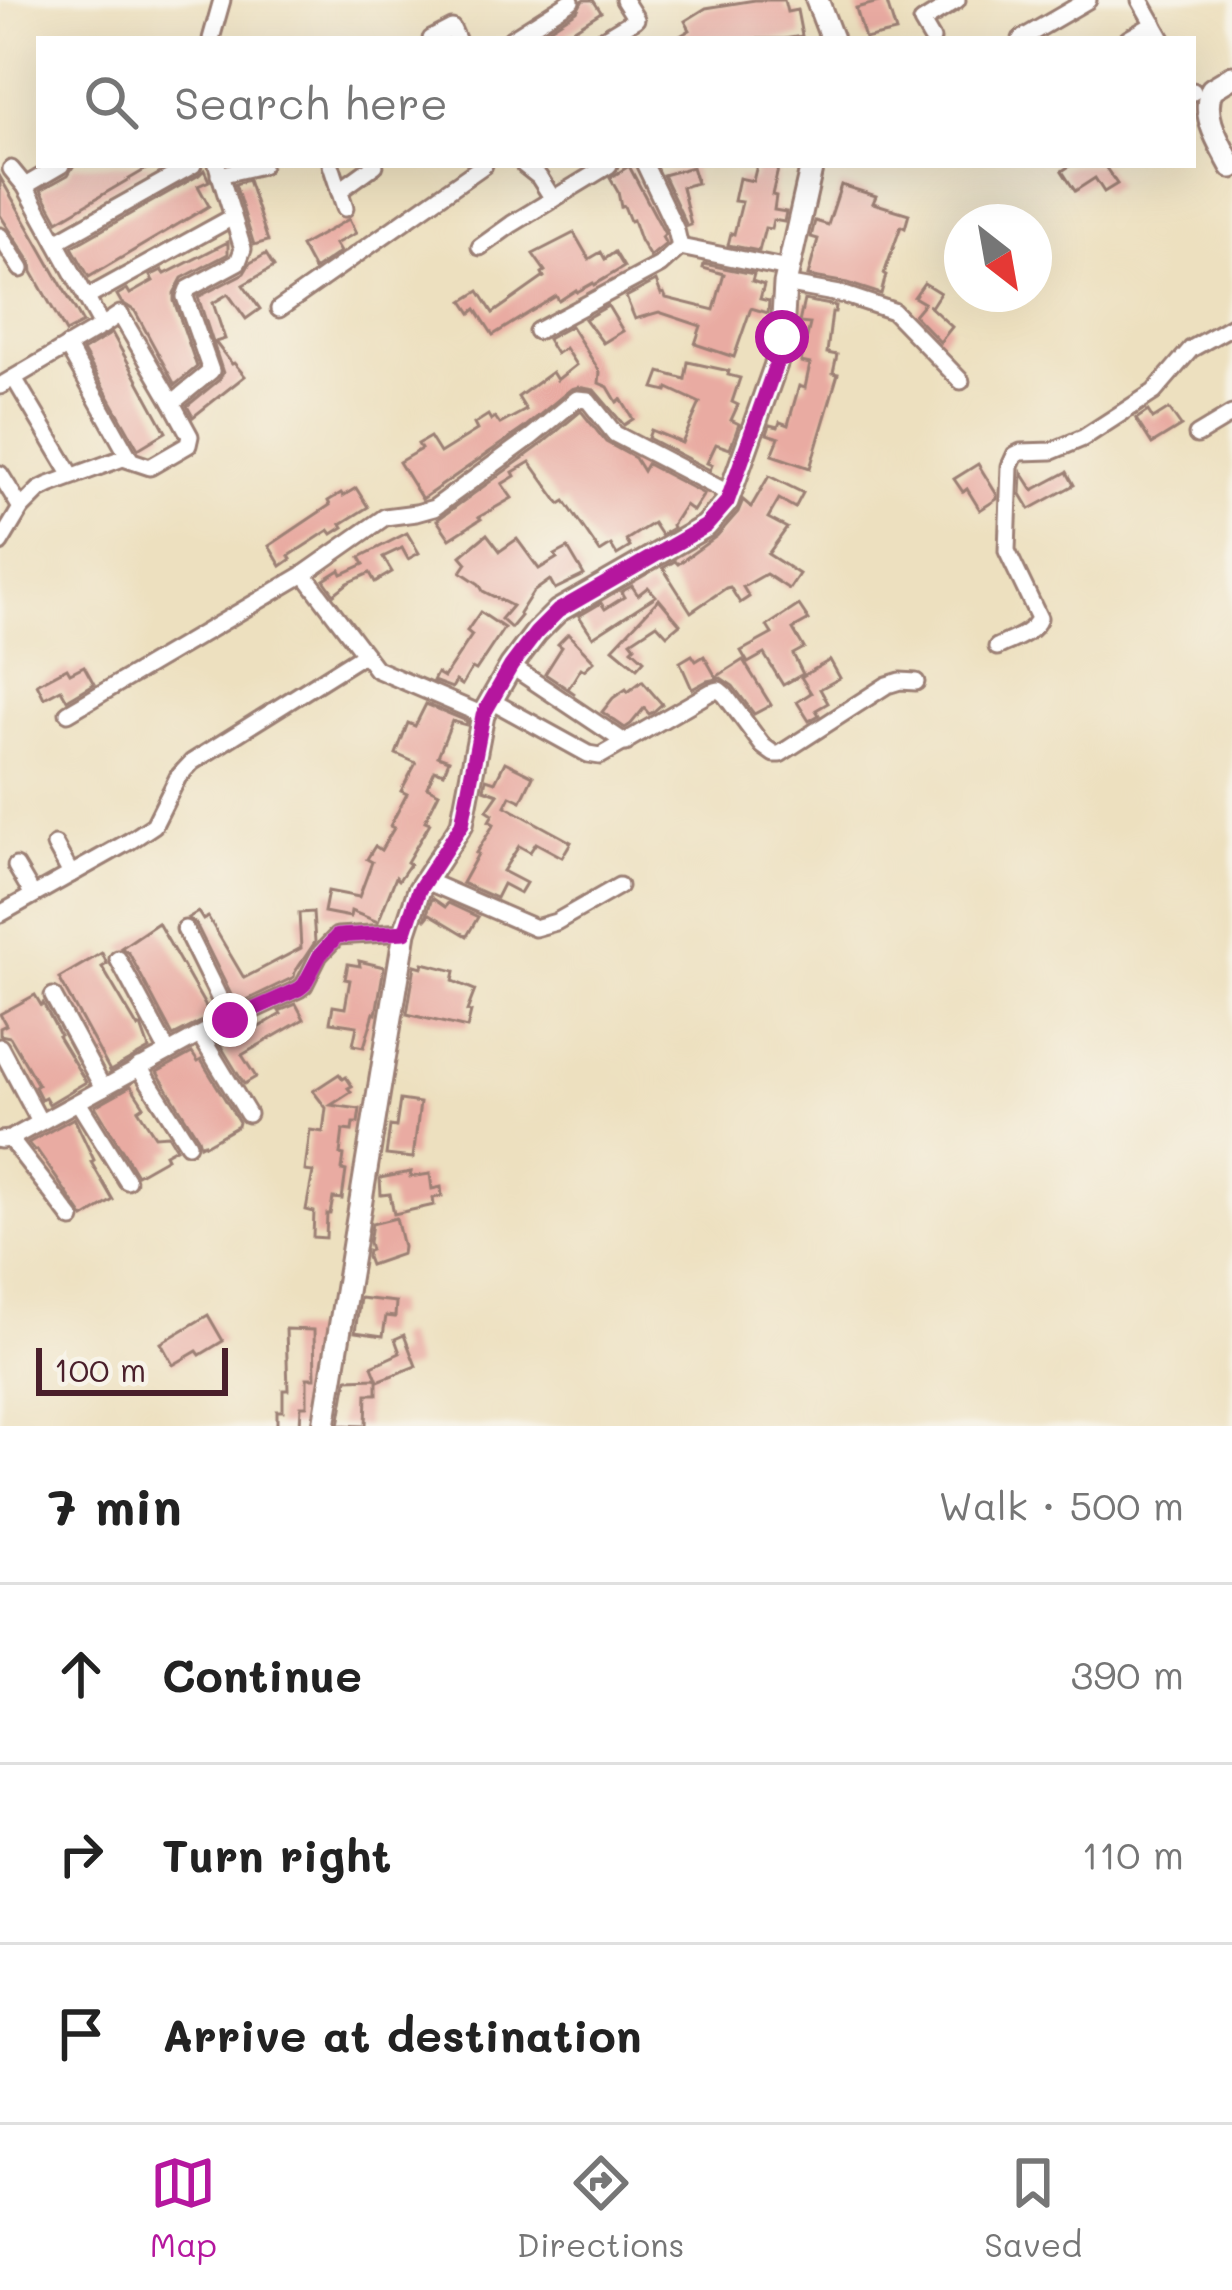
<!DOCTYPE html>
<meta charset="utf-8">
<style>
:root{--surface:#fff;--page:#f2f2f2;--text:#222;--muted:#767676;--line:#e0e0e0;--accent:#b5179e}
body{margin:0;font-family:Mali,sans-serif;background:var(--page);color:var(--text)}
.compass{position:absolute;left:944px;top:204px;width:108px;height:108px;border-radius:50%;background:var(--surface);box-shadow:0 12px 48px #0002;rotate:149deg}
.scale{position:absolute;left:36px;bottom:30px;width:192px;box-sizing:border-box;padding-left:12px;border:6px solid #4a1f2b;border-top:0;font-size:33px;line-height:42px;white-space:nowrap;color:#4a1f2b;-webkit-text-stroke:9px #f7f3e8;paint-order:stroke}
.stop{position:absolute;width:36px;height:36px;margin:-27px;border:9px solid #b5179e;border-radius:50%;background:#fff}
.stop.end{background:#b5179e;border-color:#fff;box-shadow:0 3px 12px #0008}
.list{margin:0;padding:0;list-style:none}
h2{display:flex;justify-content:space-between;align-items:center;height:156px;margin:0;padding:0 48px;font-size:51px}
h2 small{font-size:39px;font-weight:400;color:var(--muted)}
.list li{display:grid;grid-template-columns:78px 1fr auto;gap:36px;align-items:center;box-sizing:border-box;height:180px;padding:0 48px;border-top:3px solid var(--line)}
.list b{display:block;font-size:45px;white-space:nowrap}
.list em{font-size:39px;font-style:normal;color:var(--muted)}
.icon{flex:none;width:66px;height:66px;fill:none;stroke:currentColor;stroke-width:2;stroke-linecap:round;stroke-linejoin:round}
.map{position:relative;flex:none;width:1232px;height:1426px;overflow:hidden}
.search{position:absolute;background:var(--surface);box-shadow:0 12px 48px #0002;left:36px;right:36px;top:36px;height:132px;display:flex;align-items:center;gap:30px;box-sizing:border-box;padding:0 42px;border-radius:0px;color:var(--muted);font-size:45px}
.sheet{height:696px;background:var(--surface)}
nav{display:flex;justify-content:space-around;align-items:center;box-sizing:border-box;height:168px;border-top:3px solid var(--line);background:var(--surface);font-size:33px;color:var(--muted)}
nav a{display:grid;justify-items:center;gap:6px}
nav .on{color:var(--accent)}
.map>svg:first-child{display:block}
.building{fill:#e9aba2}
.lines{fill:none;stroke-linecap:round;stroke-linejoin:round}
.street-casing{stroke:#9c8075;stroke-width:21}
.secondary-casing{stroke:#9c8075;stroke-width:27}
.street{stroke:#fff;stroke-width:15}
.secondary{stroke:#fff;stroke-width:21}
.route{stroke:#b5179e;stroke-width:15}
</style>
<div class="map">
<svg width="1232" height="1426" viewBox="0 0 1232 1426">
<rect width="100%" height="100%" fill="#f7f3e8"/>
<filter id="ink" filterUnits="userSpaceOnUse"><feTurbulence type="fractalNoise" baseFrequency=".00833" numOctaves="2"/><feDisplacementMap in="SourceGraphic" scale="24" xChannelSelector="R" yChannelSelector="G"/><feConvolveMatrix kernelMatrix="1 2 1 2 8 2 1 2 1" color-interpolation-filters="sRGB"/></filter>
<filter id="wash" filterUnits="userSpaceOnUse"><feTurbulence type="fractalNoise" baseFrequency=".004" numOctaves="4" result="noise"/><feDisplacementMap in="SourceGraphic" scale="48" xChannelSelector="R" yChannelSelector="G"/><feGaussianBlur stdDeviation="2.7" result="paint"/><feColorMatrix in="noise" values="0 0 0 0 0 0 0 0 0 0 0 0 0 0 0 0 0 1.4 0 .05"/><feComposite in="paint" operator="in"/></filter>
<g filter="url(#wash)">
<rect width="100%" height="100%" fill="#ede0bf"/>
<g id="blocks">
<!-- building -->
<g class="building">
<polygon points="583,0 593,0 601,12 568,33 571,39 533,39 577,11"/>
<polygon points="755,0 784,0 787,12 797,10 802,36 784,39 675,39 690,30 685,21 706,8"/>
<polygon points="886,0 896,32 865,39 856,8"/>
<polygon points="74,165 153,165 58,221 41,190 68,175"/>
<polygon points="757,165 779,165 772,195 776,196 774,210 786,212 784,222 773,220 771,229 765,228 759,251 728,245 731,233 734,234 742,202 734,201 739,178 753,181"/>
<polygon points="1071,165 1104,165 1117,184 1104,192 1095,178 1075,191 1062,171"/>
<polygon points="629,166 665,234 662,237 666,244 650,257 640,240 633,220 630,221 624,206 621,207 618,192 610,178"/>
<polygon points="692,167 697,183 682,187 691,225 687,226 663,175"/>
<polygon points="204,170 209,181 198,186 209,206 89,277 72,247 199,175"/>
<polygon points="0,177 83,323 66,332 32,272 31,263 0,215"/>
<polygon points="248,180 268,241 254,245 235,184"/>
<polygon points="841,185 876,196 873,203 909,214 905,228 901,226 884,274 886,275 881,294 847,283 808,276 818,239 811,237 815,221 828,225"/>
<polygon points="349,219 356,233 335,244 340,252 314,270 301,246"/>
<polygon points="574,233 589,259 601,252 605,259 615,252 624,267 594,285 593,283 577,292 576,290 559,301 556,296 493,335 476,309 471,313 463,301 479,291 493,313 544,277 542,273 545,271 533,254"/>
<polygon points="228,242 228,254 182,278 174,293 174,301 197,367 175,385 135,311 121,302 117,295 127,289 130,294 153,281 150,276 162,270 165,274"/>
<polygon points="266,254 274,267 243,285 260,309 246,319 228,294 213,303 225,339 215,342 232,364 234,363 245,376 193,417 187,406 219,380 223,373 198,297 244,273 250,263"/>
<polygon points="704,264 754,274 752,281 764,285 760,299 769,301 768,313 751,308 734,357 695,344 701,326 659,312 635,319 626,297 656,281 661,294 664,293 666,298 714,310 724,274 703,268"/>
<polygon points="924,283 940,293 931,307 928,305 952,327 940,342 914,315 924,303 914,297"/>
<polygon points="804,300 836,306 835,312 832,312 827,353 837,355 833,373 838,374 810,468 772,455 779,438 767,434 770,425 778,427 780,422 788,425 799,386 805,388 810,364 801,362 810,324 799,323"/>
<polygon points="608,306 623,331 603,343 585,319"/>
<polygon points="571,326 600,372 599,383 608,387 617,402 621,399 633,419 624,425 594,390 578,387 571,389 524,428 422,499 399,462 421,449 418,444 430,437 440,453 477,430 474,424 488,415 491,420 495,417 500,424 526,410 518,397 552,372 557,380 576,365 565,348 556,354 547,339"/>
<polygon points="112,333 166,432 138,449 83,351"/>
<polygon points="688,362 729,371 728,375 740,378 732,402 738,405 731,420 739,424 730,449 716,444 707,463 712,465 710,470 648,438 651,430 682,443 700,403 668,388 667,391 654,388 660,372 685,379"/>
<polygon points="1169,409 1181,426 1152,444 1136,419 1148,411 1153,419"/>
<polygon points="581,411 606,442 635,458 643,471 647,464 704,494 693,511 685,505 672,525 673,528 661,535 653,523 626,540 630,547 617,555 611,545 600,552 565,501 560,504 530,462 513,472 515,476 502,484 512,498 479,517 481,519 450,539 437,520 538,447"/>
<polygon points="978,464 997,495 997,499 980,510 967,489 963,492 954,479"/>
<polygon points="1067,472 1074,485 1030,509 1021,494 1022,473 1033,490"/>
<polygon points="769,476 803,493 795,508 779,499 768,518 787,528 768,554 799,574 789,589 766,574 743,587 749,597 740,603 730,587 726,588 691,612 663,568 675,561 678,564 717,536 738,512 743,500 751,507"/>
<polygon points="356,488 368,507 341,524 343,527 332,534 329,530 289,556 291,559 281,566 269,546 330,505 328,501 341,493 343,496"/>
<polygon points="407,533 419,553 408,559 402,548 383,557 392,572 375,582 370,573 348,583 334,594 324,580 340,570 342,574 364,564 360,557"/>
<polygon points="487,534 500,551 517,539 539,569 557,558 555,555 568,548 584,575 555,589 550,580 533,592 519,614 521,616 511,628 501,619 512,606 483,591 479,584 461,572 467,563 461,556"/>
<polygon points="632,586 638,595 648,587 656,596 593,637 579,616 601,603 605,609 624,597 621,592"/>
<polygon points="659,599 680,624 667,635 657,624 631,641 635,646 632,649 644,660 637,668 613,648"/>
<polygon points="799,605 809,620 793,629 804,648 793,654 803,674 783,685 764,654 748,663 741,651 772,634 767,626"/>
<polygon points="480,612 504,628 476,670 472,668 462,685 456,681 452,688 433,681 437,673 444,677 472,635 467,631"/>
<polygon points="568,634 594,661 584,670 581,668 568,689 575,694 545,674 562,647 558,644"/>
<polygon points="692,655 696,661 704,656 716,677 743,660 771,705 754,714 733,686 721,678 707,681 692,689 680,662"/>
<polygon points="830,660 840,678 820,689 828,703 816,710 819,715 809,721 797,702 811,693 801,677"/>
<polygon points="84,666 94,684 67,700 61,689 44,698 37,684 67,668 70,673"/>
<polygon points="642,681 662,704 653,712 649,714 644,708 631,724 625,728 602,712 613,698 626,689 628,692"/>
<polygon points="426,704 467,721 466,725 452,721 438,756 449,760 444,773 435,770 427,787 439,793 425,821 430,823 407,862 410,864 399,880 396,877 378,922 351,911 350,917 324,912 328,891 359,897 372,862 367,859 375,846 381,850 394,828 390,826 407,794 401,791 416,763 396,754 408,723 415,726"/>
<polygon points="505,762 533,776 521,801 510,796 505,806 571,842 562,857 536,843 530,852 519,846 503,871 526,883 520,893 503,884 496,898 462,883 478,854 476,853 494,824 489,821 493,814 487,810 498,794 484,789 486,779 495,782"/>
<polygon points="432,898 445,907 448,903 478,917 467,936 430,914 425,920"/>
<polygon points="198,912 203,920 208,917 244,978 301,948 299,913 313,912 315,942 295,972 294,977 236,1005 196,924 188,918"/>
<polygon points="158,923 206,1007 209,1005 214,1015 173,1036 129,953 121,948"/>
<polygon points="102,953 107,964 102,967 138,1028 141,1026 149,1049 110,1071 59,978"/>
<polygon points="359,961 384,967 376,1014 374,1013 364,1047 353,1045 357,1026 330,1022 333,1006 345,1008 350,980 345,979 348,964 360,966"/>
<polygon points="423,963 455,971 453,981 475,990 467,1011 471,1012 467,1028 407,1014 415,965 422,967"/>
<polygon points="35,995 41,1005 43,1003 60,1035 58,1036 86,1082 49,1104 45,1097 41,1099 35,1087 38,1085 10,1037 0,1035 0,1028 6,1025 0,1014"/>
<polygon points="296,1004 304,1019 242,1055 256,1077 244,1084 217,1040 230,1034 234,1042 281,1014 279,1011"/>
<polygon points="192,1053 198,1062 201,1060 239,1122 238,1126 205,1145 204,1143 200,1145 198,1138 157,1072"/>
<polygon points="339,1074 343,1079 346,1077 352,1086 348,1088 351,1092 331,1105 360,1109 358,1123 353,1123 352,1131 343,1130 340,1154 344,1155 342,1170 346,1171 342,1199 333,1198 330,1214 327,1214 326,1238 313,1237 314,1212 306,1210 313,1172 305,1171 310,1130 323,1132 326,1108 313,1091"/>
<polygon points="131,1086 144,1106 138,1110 155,1136 168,1135 176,1148 165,1154 167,1158 137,1175 95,1106"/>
<polygon points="400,1100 420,1103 413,1158 386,1155 390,1126 396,1127"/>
<polygon points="74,1118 94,1160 91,1162 113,1200 84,1218 37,1150 35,1151 28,1143"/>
<polygon points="411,1172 410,1177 430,1174 432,1189 441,1187 442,1196 433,1198 434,1205 394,1214 390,1194 381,1195 380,1178"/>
<polygon points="396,1218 403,1247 402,1254 370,1265 367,1257 368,1251 371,1250 369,1242 372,1224"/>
<polygon points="360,1298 396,1302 395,1317 386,1316 383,1336 355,1332"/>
<polygon points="208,1315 223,1341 200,1355 197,1351 173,1365 161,1343"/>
<polygon points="286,1329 314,1330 315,1378 307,1378 307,1406 301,1406 300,1426 277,1426 277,1411 283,1411 283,1390 288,1390"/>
<polygon points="404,1335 416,1366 378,1381 372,1366 400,1353 395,1339"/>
<polygon points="377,1378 377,1394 367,1394 366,1426 339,1425 347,1379"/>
</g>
</g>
</g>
<g filter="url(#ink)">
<use href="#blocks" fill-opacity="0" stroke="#9c8075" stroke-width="3"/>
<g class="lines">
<defs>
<g id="street">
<polyline points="1140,0 1162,39"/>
<polyline points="211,39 222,0"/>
<polyline points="431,39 452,28 457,39"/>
<polyline points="511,39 571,1"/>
<polyline points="603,39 636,19 624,0"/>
<polyline points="932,39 922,22 957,0"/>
<polyline points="1021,39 1088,0"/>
<polyline points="1128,39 1154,24"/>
<polyline points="1193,91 1193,92"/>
<polyline points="331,165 345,208"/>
<polyline points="524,165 539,177 553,199"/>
<polyline points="645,165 676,230 680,247"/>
<polyline points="219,175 262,165"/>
<polyline points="25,186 61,165"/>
<polyline points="339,191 375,165"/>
<polyline points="0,236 21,269"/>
<polyline points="56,242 193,165"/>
<polyline points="480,247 512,224 609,165"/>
<polyline points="680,247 788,269"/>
<polyline points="785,284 845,295 893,311 961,381"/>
<polyline points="86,298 231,218"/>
<polyline points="279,309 484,165"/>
<polyline points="102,326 120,314 172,403 211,371 185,297 188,289 238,262 243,249 217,165"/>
<polyline points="537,331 660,265 680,247"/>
<polyline points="67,346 130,459"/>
<polyline points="14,378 72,476"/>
<polyline points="0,386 102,326 25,186 11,169"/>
<polyline points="1197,435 1232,414"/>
<polyline points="0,474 21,508"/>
<polyline points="0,543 21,508 39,490 49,485 123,458 150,467 188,445 190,436 172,403"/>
<polyline points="304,574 376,669 483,715"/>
<path d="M 997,647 C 1011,640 1033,634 1039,618 L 1007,551 L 1010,466 L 1015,455 L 1021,452 L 1052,451 L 1083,438 L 1154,392 L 1191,349 L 1232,326"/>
<polyline points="511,666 626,743"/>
<polyline points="490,700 588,754 600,756 711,692 719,690 725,695 763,746 774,754 780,754 887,685 900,681 916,682"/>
<polyline points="68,713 304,574 385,517 416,513 434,508 531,437 577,399 588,400 615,434 730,494"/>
<polyline points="55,845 71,874"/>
<polyline points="16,866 33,895"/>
<polyline points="424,880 535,928 556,922 619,886"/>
<polyline points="0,914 130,841 154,825 178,777 192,762 364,654"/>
<polyline points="185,929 230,1020"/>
<polyline points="118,959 168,1052"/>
<polyline points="53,996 103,1088"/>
<polyline points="200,1035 248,1114"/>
<polyline points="0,1047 40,1122"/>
<polyline points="139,1067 188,1144"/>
<polyline points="78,1102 127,1181"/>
<polyline points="10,1139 72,1219"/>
<polyline points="0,1140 10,1139 205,1032 299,989 304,985 319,955 337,936 405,932"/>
</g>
<g id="secondary">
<polyline points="817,0 832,39"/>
<path d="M 1232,77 L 1212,89 C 1200,115 1220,144 1232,167"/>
<polyline points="324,1426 405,932 419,890 462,824 483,715 511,666 536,633 558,611 706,526 727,502 781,350 785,284 812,165"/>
</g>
</defs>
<!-- street casing -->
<use href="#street" class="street-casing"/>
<!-- secondary casing -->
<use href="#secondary" class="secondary-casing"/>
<!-- street -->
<use href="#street" class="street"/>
<!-- secondary -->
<use href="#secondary" class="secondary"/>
</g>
</g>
<g class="lines" filter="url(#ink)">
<!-- route -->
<polyline class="route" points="230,1020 299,989 304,985 320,955 337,936 405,932 419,890 462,824 483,715 511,666 536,633 558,611 706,526 727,502 781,350 782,337"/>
</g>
</svg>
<svg class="compass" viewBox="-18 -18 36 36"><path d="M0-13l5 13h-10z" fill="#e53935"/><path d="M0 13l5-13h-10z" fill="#767676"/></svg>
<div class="scale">100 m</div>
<div class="stop" style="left:782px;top:337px"></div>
<div class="stop end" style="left:230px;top:1020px"></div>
<div class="search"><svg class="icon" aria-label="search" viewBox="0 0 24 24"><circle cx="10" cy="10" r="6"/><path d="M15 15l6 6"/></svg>Search here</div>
</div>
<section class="sheet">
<h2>7 min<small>Walk · 500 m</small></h2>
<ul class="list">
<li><svg class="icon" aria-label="ahead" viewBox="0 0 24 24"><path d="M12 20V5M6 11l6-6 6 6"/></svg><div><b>Continue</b></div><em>390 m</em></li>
<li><svg class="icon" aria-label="right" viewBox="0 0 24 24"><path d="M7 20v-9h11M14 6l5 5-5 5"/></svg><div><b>Turn right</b></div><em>110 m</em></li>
<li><svg class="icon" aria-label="arrive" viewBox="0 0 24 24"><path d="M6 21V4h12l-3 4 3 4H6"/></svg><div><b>Arrive at destination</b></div></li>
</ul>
</section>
<nav>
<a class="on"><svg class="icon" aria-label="map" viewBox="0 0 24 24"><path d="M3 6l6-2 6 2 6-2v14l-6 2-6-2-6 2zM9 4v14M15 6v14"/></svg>Map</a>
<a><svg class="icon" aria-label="directions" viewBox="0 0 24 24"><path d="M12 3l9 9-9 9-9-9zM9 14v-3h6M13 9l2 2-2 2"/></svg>Directions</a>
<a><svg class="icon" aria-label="saved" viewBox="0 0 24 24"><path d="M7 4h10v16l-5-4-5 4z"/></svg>Saved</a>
</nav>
